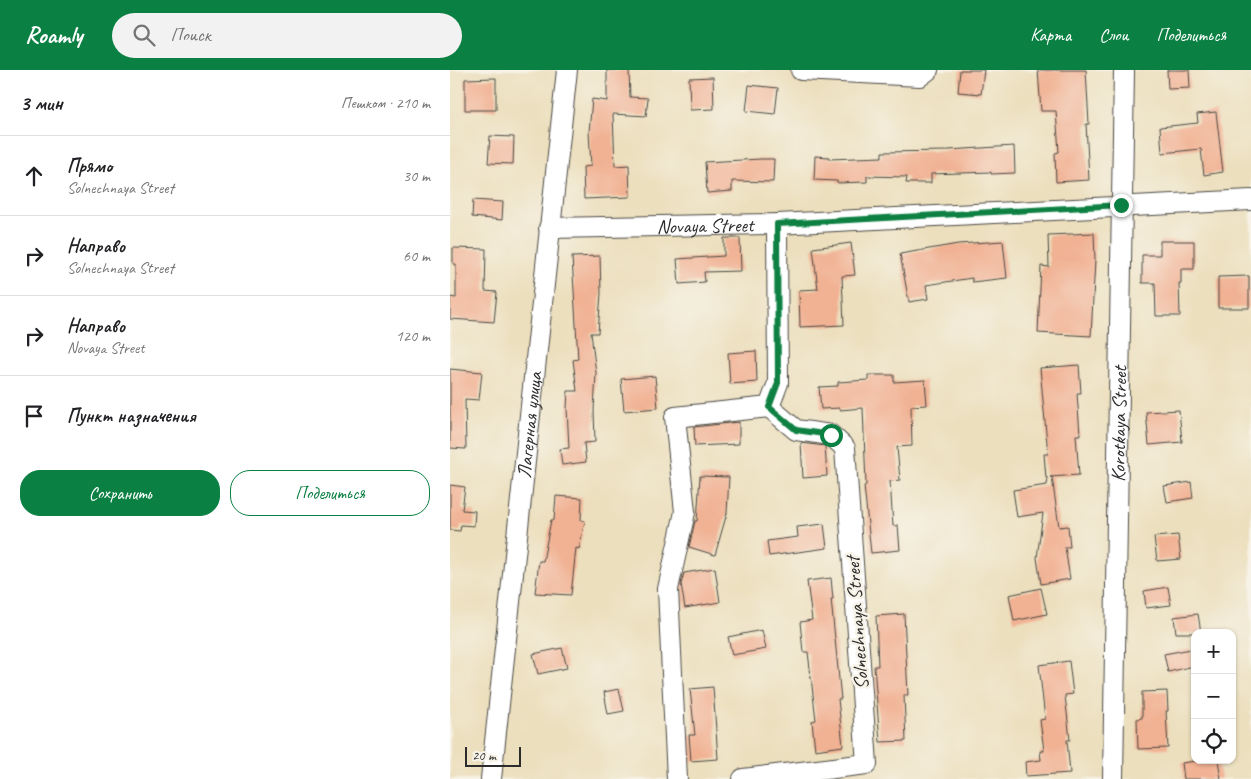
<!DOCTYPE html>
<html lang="ru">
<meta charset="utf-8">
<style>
:root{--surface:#fff;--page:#f2f2f2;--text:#202124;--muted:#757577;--line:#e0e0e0;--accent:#0b8043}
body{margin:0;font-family:Caveat,sans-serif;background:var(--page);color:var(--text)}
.controls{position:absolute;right:15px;bottom:15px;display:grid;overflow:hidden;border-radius:10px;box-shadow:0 1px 4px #0004}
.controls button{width:45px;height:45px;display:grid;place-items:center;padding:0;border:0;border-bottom:1px solid var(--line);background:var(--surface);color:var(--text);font:25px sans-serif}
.scale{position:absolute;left:15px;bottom:12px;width:56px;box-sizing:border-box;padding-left:5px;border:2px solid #2b2b2b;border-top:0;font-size:14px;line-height:18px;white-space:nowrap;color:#2b2b2b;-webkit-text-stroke:4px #f7f3e8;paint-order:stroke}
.stop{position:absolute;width:15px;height:15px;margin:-11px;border:4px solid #0b8043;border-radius:50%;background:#fff}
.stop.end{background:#0b8043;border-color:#fff;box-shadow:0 1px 5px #0008}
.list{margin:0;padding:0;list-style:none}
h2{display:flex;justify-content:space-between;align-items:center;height:65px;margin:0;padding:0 20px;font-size:21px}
h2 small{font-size:16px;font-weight:400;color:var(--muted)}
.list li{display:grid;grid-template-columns:32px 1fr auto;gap:15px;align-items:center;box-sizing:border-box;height:80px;padding:0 20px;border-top:1px solid var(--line)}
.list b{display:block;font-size:19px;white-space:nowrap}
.list p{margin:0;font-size:16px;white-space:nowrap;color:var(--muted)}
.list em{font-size:16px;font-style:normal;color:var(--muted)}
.actions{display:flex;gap:10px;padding:15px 20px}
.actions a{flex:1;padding:11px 0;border:1px solid var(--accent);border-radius:20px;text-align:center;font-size:18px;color:var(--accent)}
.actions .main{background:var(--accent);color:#fff}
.icon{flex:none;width:28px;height:28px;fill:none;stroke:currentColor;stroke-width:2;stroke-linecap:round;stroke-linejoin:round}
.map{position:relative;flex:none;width:801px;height:709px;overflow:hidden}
header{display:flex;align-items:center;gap:30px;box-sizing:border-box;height:70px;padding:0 25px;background:var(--accent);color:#fff}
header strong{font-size:24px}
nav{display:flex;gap:28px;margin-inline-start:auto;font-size:18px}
.search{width:350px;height:45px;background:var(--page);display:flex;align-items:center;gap:12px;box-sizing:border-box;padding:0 18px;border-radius:28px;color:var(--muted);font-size:19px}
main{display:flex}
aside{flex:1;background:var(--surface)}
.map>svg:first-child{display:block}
.building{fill:#f1b193}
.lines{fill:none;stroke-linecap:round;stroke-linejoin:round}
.street-casing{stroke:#484641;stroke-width:22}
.street{stroke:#fff;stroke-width:20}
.route{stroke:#0b8043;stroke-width:6}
.labels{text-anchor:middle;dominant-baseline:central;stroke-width:5;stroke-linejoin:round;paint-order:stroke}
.street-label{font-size:20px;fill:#2b2b2b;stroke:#f7f3e8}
</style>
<header>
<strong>Roamly</strong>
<div class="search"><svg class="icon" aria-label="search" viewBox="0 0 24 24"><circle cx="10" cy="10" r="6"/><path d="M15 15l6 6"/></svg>Поиск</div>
<nav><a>Карта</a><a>Слои</a><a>Поделиться</a></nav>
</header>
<main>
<aside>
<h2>3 мин<small>Пешком · 210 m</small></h2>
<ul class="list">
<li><svg class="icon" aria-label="ahead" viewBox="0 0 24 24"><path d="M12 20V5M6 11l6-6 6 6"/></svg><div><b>Прямо</b><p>Solnechnaya Street</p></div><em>30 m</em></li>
<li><svg class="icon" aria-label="right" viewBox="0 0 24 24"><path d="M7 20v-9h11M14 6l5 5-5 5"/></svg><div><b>Направо</b><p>Solnechnaya Street</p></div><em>60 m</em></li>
<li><svg class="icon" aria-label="right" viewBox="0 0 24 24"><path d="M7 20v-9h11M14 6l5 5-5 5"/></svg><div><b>Направо</b><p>Novaya Street</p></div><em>120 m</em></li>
<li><svg class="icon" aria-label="arrive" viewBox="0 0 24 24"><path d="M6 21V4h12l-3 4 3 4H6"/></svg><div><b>Пункт назначения</b></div></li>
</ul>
<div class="actions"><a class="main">Сохранить</a><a>Поделиться</a></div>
</aside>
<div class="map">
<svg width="801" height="709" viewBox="0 0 801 709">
<rect width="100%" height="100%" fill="#f7f3e8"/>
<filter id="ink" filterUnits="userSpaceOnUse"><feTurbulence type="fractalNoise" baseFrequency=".02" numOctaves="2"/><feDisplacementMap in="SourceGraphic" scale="10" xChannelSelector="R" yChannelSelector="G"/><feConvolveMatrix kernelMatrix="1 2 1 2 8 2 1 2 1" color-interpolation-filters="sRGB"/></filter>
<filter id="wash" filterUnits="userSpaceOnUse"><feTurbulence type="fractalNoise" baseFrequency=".0096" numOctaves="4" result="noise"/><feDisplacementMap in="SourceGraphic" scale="20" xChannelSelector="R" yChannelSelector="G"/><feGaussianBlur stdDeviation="1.12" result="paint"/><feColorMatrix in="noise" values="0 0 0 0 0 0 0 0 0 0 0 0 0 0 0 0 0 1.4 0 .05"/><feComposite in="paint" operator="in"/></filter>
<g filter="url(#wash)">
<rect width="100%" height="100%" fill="#ecdfbd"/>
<g id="blocks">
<!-- building -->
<g class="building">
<polygon points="157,0 179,0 180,27 198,28 196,46 163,44 165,96 179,95 180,127 134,129 133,97 141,96 139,62 142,29 157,31"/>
<polygon points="510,0 534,0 531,24 508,22"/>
<polygon points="588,0 636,0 639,54 636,54 639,110 606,112 605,83 609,82 606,41 591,41"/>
<polygon points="717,0 739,0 740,18 718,19"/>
<polygon points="263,7 264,39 240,40 239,8"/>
<polygon points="46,8 46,40 15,40 15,9"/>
<polygon points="299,15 328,18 325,44 296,41"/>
<polygon points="766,42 773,102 754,105 751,79 712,83 710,57 748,53 747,44"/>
<polygon points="40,66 64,67 63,94 38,93"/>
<polygon points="564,76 565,103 541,104 541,102 481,104 481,113 456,113 457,107 417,106 417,112 388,113 387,111 364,110 365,86 379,87 379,89 432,87 432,82 498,81 498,80"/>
<polygon points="311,89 324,89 323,112 282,111 282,121 257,123 255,92"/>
<polygon points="23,130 53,132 52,150 22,147"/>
<polygon points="644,163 645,190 641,266 588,263 591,196 599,197 598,165"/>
<polygon points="274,168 290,168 291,201 254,202 255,212 229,214 227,189 274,186"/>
<polygon points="553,171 557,208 522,212 522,208 476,215 478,229 459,232 450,184 508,174"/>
<polygon points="710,171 744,171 744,199 731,199 731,213 729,213 730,246 706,246 705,213 692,213 692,185 710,185"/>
<polygon points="401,173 405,205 392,206 394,255 350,257 349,220 368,219 363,178"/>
<polygon points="3,178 36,179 35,221 47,222 44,252 0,249 0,227 6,228 6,194 3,194"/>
<polygon points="150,186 151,223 148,263 141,263 146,303 144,340 145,372 134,373 136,392 112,395 110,379 119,378 117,338 118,321 127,321 123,290 128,289 122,187"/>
<polygon points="799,206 799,238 768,238 768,207"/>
<polygon points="306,281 307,312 280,314 278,283"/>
<polygon points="629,295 631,323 627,323 630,365 626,365 629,405 600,407 602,407 609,457 618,456 620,477 615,477 620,509 591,514 587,488 593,443 567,447 563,420 597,415 598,408 596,408 594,384 598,384 590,298"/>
<polygon points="0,299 32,302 29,330 15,329 16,379 0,378"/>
<polygon points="418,305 444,305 444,312 475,310 477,335 461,336 462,376 447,377 450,410 440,411 443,456 448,455 450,480 421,483 414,416 416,415 413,338 390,340 390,338 371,339 369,317 388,316 388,312 418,310"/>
<polygon points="205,306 208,338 174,341 171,309"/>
<polygon points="729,340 732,372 699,375 696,342"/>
<polygon points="289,352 289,374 245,376 244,357"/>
<polygon points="351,373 375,376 377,406 353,408"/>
<polygon points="250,406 279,407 277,443 265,485 239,477 245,451 247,451"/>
<polygon points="741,412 743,428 717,432 714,416"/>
<polygon points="0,415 15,417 12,440 25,441 24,456 11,455 10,461 0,460"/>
<polygon points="106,426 132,428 131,450 135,451 129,479 126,478 121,525 85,523 89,491 93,491 101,450 104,450"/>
<polygon points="374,454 377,478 319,486 317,471 348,467 347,457"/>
<polygon points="728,465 731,489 707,491 704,467"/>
<polygon points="265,498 270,532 235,538 231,514 234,503"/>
<polygon points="381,508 383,529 381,529 391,629 388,629 393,676 365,680 362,651 366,650 358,582 353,582 350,552 362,550 357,511"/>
<polygon points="718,517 721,535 696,538 694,521"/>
<polygon points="591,518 597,544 564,551 559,525"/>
<polygon points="454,544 458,625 454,625 456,671 430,672 424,596 428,596 426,546"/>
<polygon points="748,544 751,563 726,563 724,547"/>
<polygon points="312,560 316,579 282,585 278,567"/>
<polygon points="112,578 117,598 88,604 83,584"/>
<polygon points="741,579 744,596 718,602 714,584"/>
<polygon points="619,591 623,624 615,625 620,670 617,670 620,703 576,706 575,692 591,690 590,681 594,681 590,650 595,649 589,595"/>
<polygon points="263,617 268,689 241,691 239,665 245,665 240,619"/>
<polygon points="169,619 174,641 158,644 154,622"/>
<polygon points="717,621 718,641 716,641 718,678 688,679 687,649 692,648 692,622"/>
<polygon points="753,690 768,690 771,709 734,709 732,693"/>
</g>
</g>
</g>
<g filter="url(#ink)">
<use href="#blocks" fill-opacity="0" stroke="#484641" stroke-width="1"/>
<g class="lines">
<defs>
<g id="street">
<polyline points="351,0 470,6 478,0"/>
<path id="s1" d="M 99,158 L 327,154 L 801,130"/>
<path id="s2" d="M 41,709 L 117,0"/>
<polyline points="227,709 218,519 235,442 225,347 319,337 328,313 327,154"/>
<polyline points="293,709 417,694 395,378 381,365 346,360 319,337"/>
<path id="s3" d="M 663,709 L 674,0"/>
</g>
</defs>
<!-- street casing -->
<use href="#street" class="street-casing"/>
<!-- street -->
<use href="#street" class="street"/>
</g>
</g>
<g class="lines" filter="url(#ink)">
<!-- route -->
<polyline class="route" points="381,365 346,360 319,337 328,313 327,154 671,135"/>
</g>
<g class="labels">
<!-- street labels -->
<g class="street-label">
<text stroke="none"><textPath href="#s1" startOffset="156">Novaya Street</textPath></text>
<text stroke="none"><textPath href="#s2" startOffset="356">Лагерная улица</textPath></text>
<text stroke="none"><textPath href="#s3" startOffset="355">Korotkaya Street</textPath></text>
<text transform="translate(407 553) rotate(-94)">Solnechnaya Street</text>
</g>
</g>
</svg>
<div class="controls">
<button>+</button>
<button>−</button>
<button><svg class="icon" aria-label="locate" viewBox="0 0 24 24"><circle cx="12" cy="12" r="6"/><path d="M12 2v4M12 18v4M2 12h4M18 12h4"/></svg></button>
</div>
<div class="scale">20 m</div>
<div class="stop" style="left:381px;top:365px"></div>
<div class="stop end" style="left:671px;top:135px"></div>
</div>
</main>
